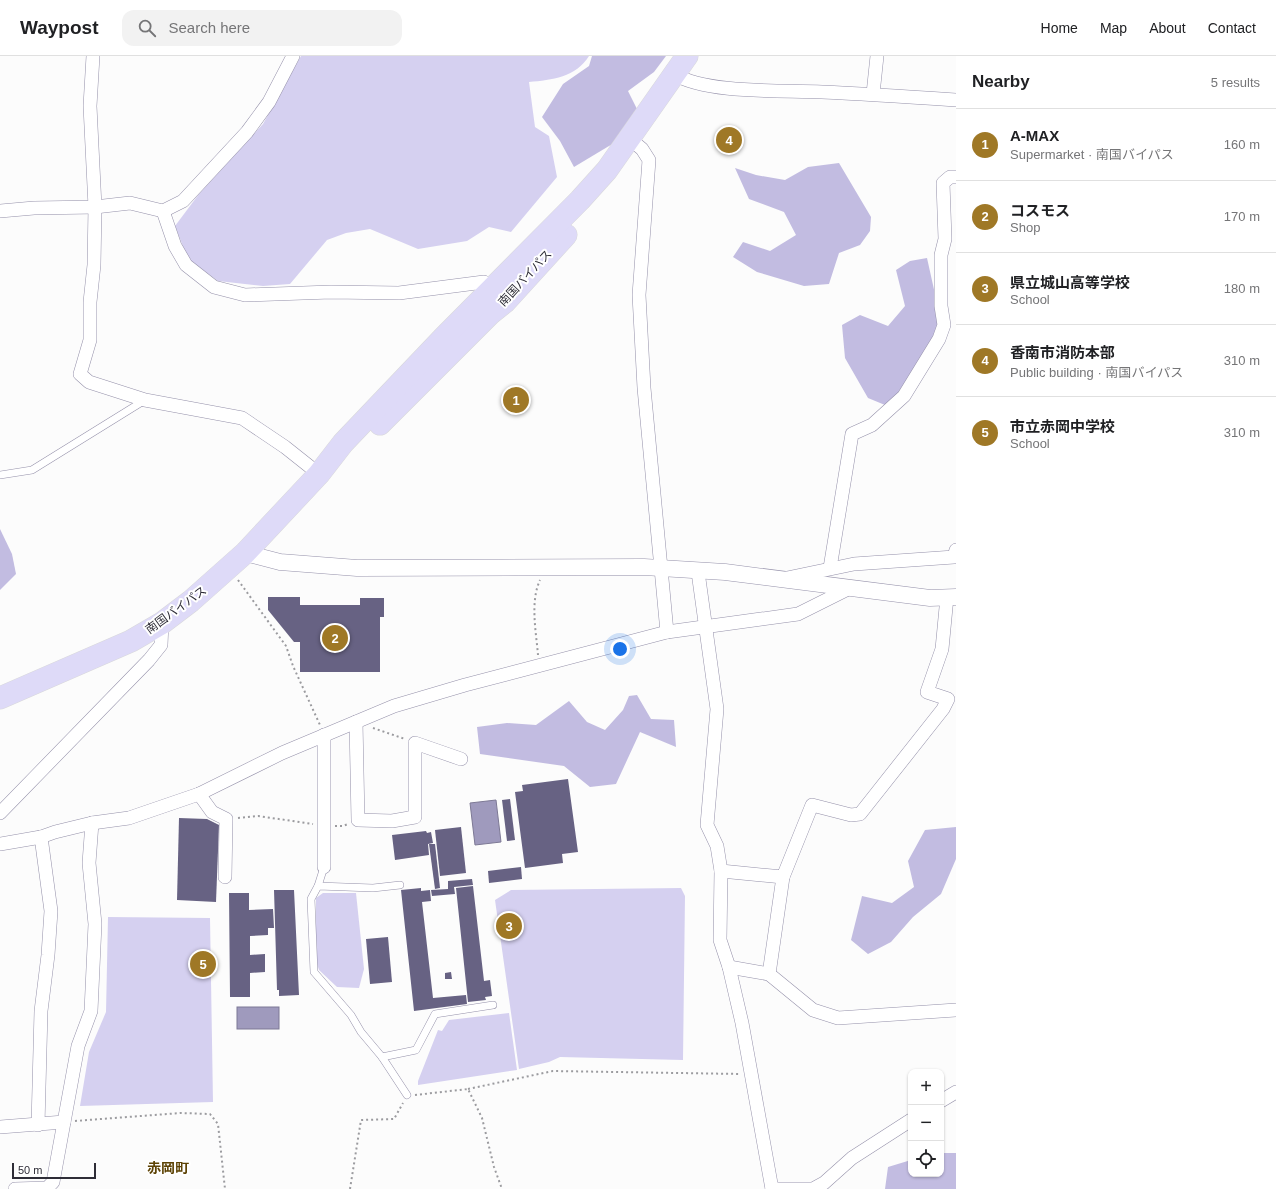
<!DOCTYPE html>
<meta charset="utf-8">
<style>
:root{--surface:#fff;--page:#f2f2f2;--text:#202124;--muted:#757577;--line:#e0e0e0;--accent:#9f7826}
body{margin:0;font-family:Arial,"Noto Sans JP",sans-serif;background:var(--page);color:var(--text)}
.controls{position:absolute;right:12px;bottom:12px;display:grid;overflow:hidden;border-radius:8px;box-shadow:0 1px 3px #0004}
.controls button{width:36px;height:36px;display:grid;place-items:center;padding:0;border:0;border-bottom:1px solid var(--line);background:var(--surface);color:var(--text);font:20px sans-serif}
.scale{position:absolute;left:12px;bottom:10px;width:84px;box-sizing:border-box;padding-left:4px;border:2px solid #2e2d37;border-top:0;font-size:11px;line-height:14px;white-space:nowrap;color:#2e2d37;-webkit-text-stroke:3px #fff;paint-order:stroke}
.you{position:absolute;left:620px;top:593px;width:14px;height:14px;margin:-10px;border:3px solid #fff;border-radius:50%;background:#1a73e8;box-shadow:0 0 0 6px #1a73e833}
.badge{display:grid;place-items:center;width:26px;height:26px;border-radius:50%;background:var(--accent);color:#fff;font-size:13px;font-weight:700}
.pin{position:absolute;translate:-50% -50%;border:2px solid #fff;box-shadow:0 1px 4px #0006}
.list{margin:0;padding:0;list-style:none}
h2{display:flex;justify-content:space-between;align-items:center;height:52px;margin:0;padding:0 16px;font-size:17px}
h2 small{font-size:13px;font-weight:400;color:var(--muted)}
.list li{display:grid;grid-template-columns:26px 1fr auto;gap:12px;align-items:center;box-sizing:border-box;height:72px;padding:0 16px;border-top:1px solid var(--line)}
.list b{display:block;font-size:15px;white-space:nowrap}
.list p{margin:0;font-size:13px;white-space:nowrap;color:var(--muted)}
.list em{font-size:13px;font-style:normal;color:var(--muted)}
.icon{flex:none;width:22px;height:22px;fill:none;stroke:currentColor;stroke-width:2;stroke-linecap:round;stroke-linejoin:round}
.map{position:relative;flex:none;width:956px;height:1133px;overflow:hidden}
header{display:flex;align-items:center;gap:24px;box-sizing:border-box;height:56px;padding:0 20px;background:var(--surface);border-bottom:1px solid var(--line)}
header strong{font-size:19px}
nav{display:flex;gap:22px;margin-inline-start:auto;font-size:14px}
.search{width:280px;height:36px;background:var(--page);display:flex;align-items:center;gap:10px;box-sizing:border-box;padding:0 14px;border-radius:12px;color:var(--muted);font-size:15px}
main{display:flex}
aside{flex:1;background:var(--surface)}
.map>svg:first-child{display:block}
.green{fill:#d5d0f0}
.forest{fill:#c2bce1}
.water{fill:#9f9abd;stroke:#7d7995}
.building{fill:#676283}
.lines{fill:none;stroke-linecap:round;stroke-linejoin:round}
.service-casing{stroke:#9591aa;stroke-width:8}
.minor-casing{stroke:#9591aa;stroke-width:14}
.tertiary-casing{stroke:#9591aa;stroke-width:17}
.trunk-casing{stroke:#d9d9db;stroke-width:23}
.path{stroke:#9b9b9f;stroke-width:2;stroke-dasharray:2 3;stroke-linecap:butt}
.service{stroke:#fff;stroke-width:7}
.minor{stroke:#fff;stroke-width:13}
.tertiary{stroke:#fff;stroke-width:16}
.trunk{stroke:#dedaf8;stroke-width:22}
.labels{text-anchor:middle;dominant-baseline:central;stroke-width:4;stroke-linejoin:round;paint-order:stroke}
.street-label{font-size:12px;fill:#2e2d37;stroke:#fff}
.quarter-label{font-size:14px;font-weight:bold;fill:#5d4305;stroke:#fff}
</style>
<header>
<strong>Waypost</strong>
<div class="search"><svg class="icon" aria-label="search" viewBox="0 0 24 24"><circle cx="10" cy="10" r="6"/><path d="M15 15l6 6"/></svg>Search here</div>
<nav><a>Home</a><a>Map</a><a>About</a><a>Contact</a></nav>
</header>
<main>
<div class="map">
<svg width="956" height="1133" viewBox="0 0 956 1133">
<rect width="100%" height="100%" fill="#fcfcfc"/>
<!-- green -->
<g class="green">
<path d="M 301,0 L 589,0 C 576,21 552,24 529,26 L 535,71 L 549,80 L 557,121 L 511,176 L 489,171 L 467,185 L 418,193 L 370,173 L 346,177 L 327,184 L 290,228 L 263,230 L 218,225 L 188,203 L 175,170 L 199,138 L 263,68 Z"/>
<polygon points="681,832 685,840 683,1004 560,1001 549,1006 519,1013 495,844 511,834"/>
<polygon points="323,837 356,837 364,913 359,932 337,931 319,914 316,905 316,842"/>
<polygon points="108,861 210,862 213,1046 80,1050 89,996 106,956"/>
<polygon points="509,957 517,1014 418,1029 418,1025 438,974 442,975 449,964"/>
</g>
<!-- forest -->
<g class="forest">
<polygon points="592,0 666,0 654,16 628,35 637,53 614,87 574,111 560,85 542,61 563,28 589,10"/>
<polygon points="839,107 871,161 870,175 860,189 839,197 829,228 804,230 757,216 733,201 743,186 770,195 796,179 784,156 749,143 735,112 756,119 785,124 808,111"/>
<polygon points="927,202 937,247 937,273 930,291 900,337 885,349 868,342 845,302 842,269 860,259 888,270 905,250 896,214 910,205"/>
<polygon points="0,473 12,498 16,518 0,534"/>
<polygon points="637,639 651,663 674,664 676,691 640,676 616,728 590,731 564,710 480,698 477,671 507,667 536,669 569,645 587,666 605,674 623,654 629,640"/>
<polygon points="956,771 956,803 941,838 913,861 891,886 868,898 851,884 862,840 892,847 914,831 908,805 925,774"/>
<polygon points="941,1097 956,1097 956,1133 885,1133 888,1111 911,1104 911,1118 941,1118"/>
</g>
<!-- water -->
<g class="water">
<polygon points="496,744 501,786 475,789 470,747"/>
<rect x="237" y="951" width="42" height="22"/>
</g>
<!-- building -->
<g class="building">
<polygon points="268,541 300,541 300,549 360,549 360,542 384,542 384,561 380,561 380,616 300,616 300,586 294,586 268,554"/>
<polygon points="568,723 578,796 562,798 563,807 525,812 515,736 523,735 522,729"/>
<polygon points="510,743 515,784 507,785 502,744"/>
<polygon points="179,762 207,763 219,769 216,846 177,844"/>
<polygon points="461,771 466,817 440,820 435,774"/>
<polygon points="426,775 427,777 431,776 433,787 428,788 429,799 395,804 392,779"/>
<polygon points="429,788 435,788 440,832 435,833"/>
<polygon points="521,811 522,823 489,827 488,815"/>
<polygon points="472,823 473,829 454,831 455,838 432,840 431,834 448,833 448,825"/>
<polygon points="473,830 484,925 490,924 492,940 485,941 486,944 468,946 456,832"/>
<polygon points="421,832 421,835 430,834 431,845 422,846 433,942 466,939 467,948 414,955 401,834"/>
<polygon points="274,834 294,834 299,939 279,940 279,934 277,934"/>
<polygon points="229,837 249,837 249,854 273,853 274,872 268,872 268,879 250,880 250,899 265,898 265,916 250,917 250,941 230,941"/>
<polygon points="388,881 392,926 370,928 366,883"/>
<polygon points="451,916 452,923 445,923 445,917"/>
</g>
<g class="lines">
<defs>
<g id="service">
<polyline points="0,419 32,414 145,344"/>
<polyline points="400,829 373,832 318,830 311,843 314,916 351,959 361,976 382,1001 416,994 435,958 493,949"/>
<polyline points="318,830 324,811"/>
<polyline points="382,1001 407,1039"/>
</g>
<g id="minor">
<polyline points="93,0 90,50 95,151 94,209 90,246 90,284 80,318 89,326 145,344 242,362 285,391 319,418"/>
<path d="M 674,18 C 707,38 781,34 822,36 C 866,38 911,41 956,44"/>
<polyline points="873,38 877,0"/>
<polyline points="630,83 642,93 649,104 639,239 644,332 667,576"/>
<polyline points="0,155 34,152 95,151 130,147 163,155 183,145 247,76 269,46 293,0"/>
<polyline points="163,155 175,190 186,209 214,231 245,239 331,236 399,237 484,226 493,231 496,235"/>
<polyline points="830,512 852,378 872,369 904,340 939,283 944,269 941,250 941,199 945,183 943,127 950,121 956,121"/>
<polyline points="698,516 717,653 707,769 717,790 721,815 720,884 729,911 742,967 772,1133"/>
<polyline points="787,522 854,508 954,501 956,494"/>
<polyline points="356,666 358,764 392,765 415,761 415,687 461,703"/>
<polyline points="199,738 212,756 226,763 225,821"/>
<polyline points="0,757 149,604 161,589 162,567"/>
<polyline points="0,788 41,781 55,776 92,767 129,762 199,738 282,697 394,650 465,629 667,576 798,558 850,532"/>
<polyline points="324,811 324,679"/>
<polyline points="721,815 783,821 812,749 851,759 860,758 943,653 948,643 927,636 942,593 947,541"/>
<polyline points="729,911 769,918 813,954 838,962 956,954"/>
<polyline points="769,918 783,821"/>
<polyline points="941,1045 956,1036"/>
<polyline points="38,1069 41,955 48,899 51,855 41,781"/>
<polyline points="0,1071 64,1066"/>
<polyline points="15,1133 47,1132 53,1126 78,990 91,955 95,868 89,807 92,767"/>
<polyline points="772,1133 813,1133 824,1127 852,1102 911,1064"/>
</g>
<polyline id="tertiary" points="245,497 280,506 357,512 644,511 725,516 930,542 956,541"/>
<g id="trunk">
<polyline points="380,368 490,258 505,246 566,179"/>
<polyline points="0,642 131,585 162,567 191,545 245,497 319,418 343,387 445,280 580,144 607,114 687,0"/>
</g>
</defs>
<!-- service casing -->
<use href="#service" class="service-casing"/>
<!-- minor casing -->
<use href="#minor" class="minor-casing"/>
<!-- tertiary casing -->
<use href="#tertiary" class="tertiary-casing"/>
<!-- trunk casing -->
<use href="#trunk" class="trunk-casing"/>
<!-- path -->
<g class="path">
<polyline points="238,524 286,590 293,610 320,669"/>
<path d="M 538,599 C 536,575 530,546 540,524"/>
<polyline points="373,672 405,683"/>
<polyline points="238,762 258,760 313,768"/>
<polyline points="335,770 343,770 348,768"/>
<polyline points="468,1033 553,1015 741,1018"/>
<polyline points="415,1039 468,1033 482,1062 494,1111 502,1133"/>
<polyline points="75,1065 181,1057 210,1058 218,1068 225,1133"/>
<polyline points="350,1133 361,1064 394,1063 403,1047"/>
</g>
<!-- service -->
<use href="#service" class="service"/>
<!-- minor -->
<use href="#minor" class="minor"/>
<!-- tertiary -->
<use href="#tertiary" class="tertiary"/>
<!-- trunk -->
<use href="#trunk" class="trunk"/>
</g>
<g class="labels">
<!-- street labels -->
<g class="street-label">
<text transform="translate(525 222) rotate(-47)">南国バイパス</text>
<text transform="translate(176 554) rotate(-36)">南国バイパス</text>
</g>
<!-- quarter labels -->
<g class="quarter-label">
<text x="168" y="1112">赤岡町</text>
</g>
</g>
</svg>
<div class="controls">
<button>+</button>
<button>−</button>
<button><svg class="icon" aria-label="locate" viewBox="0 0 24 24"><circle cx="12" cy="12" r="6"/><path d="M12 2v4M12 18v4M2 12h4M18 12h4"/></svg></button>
</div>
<div class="scale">50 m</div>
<div class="you"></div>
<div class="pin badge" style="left:516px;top:344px">1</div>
<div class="pin badge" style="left:335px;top:582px">2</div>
<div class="pin badge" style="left:509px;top:870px">3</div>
<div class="pin badge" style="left:729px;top:84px">4</div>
<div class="pin badge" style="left:203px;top:908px">5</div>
</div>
<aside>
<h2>Nearby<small>5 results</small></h2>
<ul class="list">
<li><span class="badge">1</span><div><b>A-MAX</b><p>Supermarket · 南国バイパス</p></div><em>160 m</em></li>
<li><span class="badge">2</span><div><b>コスモス</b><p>Shop</p></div><em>170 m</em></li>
<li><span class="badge">3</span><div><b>県立城山高等学校</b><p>School</p></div><em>180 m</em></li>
<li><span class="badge">4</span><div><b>香南市消防本部</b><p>Public building · 南国バイパス</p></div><em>310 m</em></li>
<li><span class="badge">5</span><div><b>市立赤岡中学校</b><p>School</p></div><em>310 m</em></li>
</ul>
</aside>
</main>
